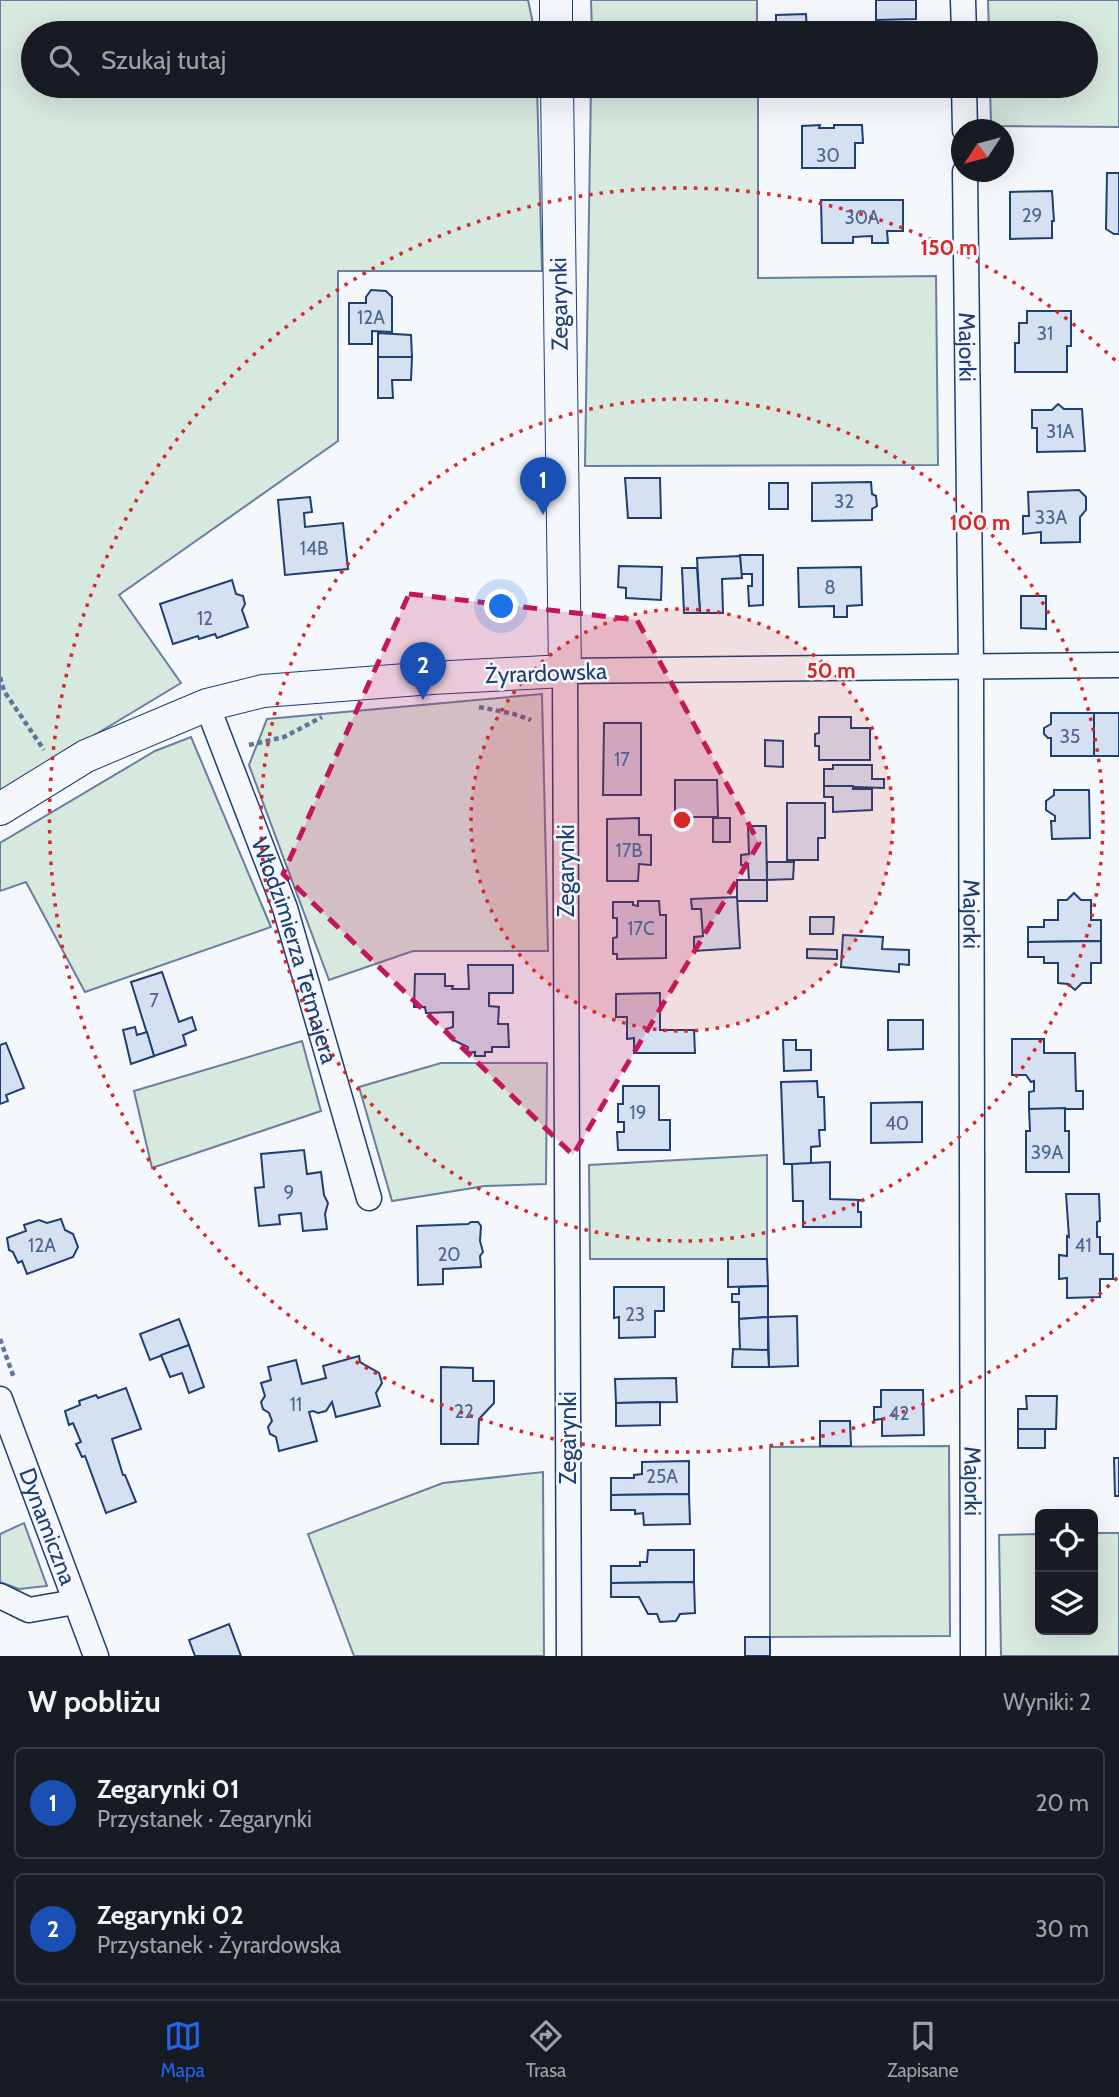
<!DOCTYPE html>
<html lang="pl">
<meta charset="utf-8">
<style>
:root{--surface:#171b24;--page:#242831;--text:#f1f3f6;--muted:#9ea1a6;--line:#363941;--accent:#2563eb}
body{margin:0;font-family:Cabin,sans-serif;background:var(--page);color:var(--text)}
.controls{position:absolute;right:21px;bottom:21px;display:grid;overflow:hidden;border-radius:10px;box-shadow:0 7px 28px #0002}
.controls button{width:63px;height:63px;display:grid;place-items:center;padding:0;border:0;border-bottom:2px solid var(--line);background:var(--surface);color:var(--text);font:35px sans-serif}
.compass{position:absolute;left:951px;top:119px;width:63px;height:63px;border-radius:50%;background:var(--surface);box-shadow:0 7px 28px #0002;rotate:234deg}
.you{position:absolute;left:502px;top:607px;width:24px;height:24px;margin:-18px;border:5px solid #fff;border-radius:50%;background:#1a73e8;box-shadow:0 0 0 10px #1a73e833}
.badge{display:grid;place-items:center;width:46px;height:46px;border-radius:50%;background:var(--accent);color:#fff;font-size:23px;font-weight:700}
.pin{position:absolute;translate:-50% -58px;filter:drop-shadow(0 2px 4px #0008)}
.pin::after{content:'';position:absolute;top:37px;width:24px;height:21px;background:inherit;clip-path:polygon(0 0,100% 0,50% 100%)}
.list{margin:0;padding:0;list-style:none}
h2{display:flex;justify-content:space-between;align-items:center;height:91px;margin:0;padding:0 28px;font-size:30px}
h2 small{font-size:23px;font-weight:400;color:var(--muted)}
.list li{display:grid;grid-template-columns:46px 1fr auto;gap:21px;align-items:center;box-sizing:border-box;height:112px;margin:0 14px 14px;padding:0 14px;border:2px solid var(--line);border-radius:10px}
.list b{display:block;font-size:26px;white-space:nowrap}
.list p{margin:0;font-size:23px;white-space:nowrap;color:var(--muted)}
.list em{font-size:23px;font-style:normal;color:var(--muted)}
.icon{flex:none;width:38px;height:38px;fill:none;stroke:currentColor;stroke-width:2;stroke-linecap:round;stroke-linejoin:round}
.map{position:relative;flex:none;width:1119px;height:1656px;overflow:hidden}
.search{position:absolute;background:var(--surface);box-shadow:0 7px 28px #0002;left:21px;right:21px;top:21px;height:77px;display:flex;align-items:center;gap:18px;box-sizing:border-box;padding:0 24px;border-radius:38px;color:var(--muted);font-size:26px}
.sheet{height:343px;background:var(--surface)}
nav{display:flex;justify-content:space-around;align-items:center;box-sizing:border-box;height:98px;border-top:2px solid var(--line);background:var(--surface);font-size:19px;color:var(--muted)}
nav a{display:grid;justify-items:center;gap:4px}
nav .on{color:var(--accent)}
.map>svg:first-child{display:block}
.green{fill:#d7e8df;stroke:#687fa3;stroke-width:2}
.building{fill:#d5e0f0;stroke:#1d3f73;stroke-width:2}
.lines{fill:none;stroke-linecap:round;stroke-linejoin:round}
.minor-casing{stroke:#1d3f73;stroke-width:27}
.tertiary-casing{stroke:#1d3f73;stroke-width:34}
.path{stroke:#5e769c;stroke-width:4.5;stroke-dasharray:5 3.5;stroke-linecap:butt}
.minor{stroke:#f4f7fb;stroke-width:24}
.tertiary{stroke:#f4f7fb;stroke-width:32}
.marked{fill:#c2185b;fill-opacity:0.2;stroke:#c2185b;stroke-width:5;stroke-dasharray:14 9;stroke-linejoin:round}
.ring{fill:none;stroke:#d62828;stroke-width:3.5;stroke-dasharray:3.5 7}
.labels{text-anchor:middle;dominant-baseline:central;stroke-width:5;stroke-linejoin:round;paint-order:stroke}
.number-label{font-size:19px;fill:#4b6792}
.street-label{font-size:23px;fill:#1d3f73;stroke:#f4f7fb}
.centre{fill:#d62828;stroke:#f4f7fb;stroke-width:3.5}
.ring-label{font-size:21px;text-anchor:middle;font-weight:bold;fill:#d62828;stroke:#f4f7fb;stroke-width:5;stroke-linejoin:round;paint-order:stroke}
</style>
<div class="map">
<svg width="1119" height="1656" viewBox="0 0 1119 1656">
<rect width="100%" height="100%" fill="#f4f7fb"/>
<!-- green -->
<g class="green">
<polygon points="0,0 528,0 535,33 33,33 33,86 537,86 542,271 338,271 338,441 119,595 181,683 0,792"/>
<polygon points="591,0 757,0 757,33 592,33"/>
<polygon points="988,0 1119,0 1119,127 991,126 990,86 1086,86 1086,33 989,33"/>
<polygon points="591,86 758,86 758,278 936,276 938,465 585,466"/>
<polygon points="542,694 548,951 413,951 329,980 249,765 267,719"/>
<polygon points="191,737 271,927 85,992 26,882 0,891 0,843 155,751"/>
<polygon points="302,1041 321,1111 152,1168 134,1091"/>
<polygon points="441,1063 547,1063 546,1184 485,1186 392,1201 359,1087"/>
<polygon points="767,1155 767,1259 590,1259 589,1165"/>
<polygon points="949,1446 950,1636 770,1637 770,1447"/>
<polygon points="543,1472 544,1656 354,1656 308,1534 443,1483"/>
<polygon points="24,1523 47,1586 19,1589 0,1582 0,1534"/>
<polygon points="1093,1533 1119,1533 1119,1656 1001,1656 999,1535 1040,1534 1040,1630 1093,1630"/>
</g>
<!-- building -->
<g class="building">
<polygon points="876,0 916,0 916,19 876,20"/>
<polygon points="806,14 807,33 776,33 776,15"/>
<polygon points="820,125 819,128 834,128 834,125 862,125 863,143 855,143 855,168 802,168 802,126"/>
<polygon points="1107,173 1119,173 1119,234 1114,234 1106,229"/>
<polygon points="1052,191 1054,221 1052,221 1052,238 1010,239 1010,192"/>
<polygon points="821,200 903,200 903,231 887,231 888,243 872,243 872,236 853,237 853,243 822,243"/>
<polygon points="371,290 386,291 392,297 392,332 372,331 372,344 349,344 349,303 366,303 366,297"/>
<polygon points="1027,311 1071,311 1071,346 1067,346 1067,372 1015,372 1015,343 1019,343 1019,323 1027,323"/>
<polygon points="378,333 411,335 412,357 378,357"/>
<polygon points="378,357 412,357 411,380 392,380 393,398 378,398"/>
<polygon points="1058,404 1064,409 1082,409 1085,451 1037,452 1037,428 1032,428 1032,410 1052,410"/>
<polygon points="625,478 660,478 661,518 628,518"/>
<polygon points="871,482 872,494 876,496 877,506 872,509 872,520 812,521 812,483"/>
<rect x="769" y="483" width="19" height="26"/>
<polygon points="1079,490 1086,497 1086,510 1080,517 1080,542 1041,543 1041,532 1023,534 1023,516 1029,516 1028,492"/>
<polygon points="310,497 312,512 304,513 305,527 343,523 348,569 285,575 278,500"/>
<polygon points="740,555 763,555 763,605 749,606 748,586 752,586 752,574 741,574"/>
<polygon points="740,556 742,578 722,579 723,613 700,613 697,558"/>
<polygon points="619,566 662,567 661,600 626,598 626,588 618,587"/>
<polygon points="861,567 862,605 847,606 847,617 834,617 834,606 799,607 798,568"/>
<polygon points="682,568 697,568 700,613 684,613"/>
<polygon points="232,580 236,594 243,596 245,604 242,610 248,627 217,638 215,634 199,639 198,636 173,644 160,604"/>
<polygon points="1021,596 1046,596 1046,629 1021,628"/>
<polygon points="1051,713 1094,713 1094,756 1051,756 1051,738 1048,738 1044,734 1044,728 1051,724"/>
<rect x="1094" y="713" width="25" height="43"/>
<polygon points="819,717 851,717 851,728 870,728 870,760 819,760 819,746 815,746 815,734 819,733"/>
<polygon points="604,723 641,723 641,795 603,795"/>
<polygon points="765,740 783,741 783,767 765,766"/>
<polygon points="833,765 872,765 872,779 884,779 884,788 824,786 824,769 833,769"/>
<polygon points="675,780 717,780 718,817 675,817"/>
<polygon points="824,786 853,786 853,789 872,789 872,810 833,812 833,797 824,797"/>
<polygon points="1054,790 1089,790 1090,838 1052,839 1051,821 1055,821 1055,816 1046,810 1046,801 1054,795"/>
<polygon points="787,803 825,803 825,838 818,838 818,860 787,860"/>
<polygon points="639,818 639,835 651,835 651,865 639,864 638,881 607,881 607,819"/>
<rect x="713" y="818" width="17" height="24"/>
<polygon points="748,826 766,826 767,880 749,880 748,865 741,865 741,855 749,854"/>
<polygon points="767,862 794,862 793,879 767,880"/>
<rect x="737" y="880" width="30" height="21"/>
<polygon points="1074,893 1081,900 1091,900 1091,920 1101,920 1101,941 1028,942 1028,927 1044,927 1044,920 1058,920 1058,900 1067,900"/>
<polygon points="737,897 740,948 694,951 694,937 703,936 701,909 692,909 691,899"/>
<polygon points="638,901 659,901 660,915 666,915 666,958 617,959 617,954 613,954 613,938 617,937 617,918 613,918 613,902 633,902 633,905 638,906"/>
<polygon points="810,917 834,917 833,934 810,934"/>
<polygon points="843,935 883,937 882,949 909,950 909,965 899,964 899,972 841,967"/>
<polygon points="1101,941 1101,963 1091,963 1091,983 1082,983 1075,990 1068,984 1058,983 1058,963 1044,963 1044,957 1028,957 1028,942"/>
<polygon points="807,949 837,950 837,959 807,958"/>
<polygon points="468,965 513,965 513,993 489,993 489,1006 499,1007 498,1024 508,1024 509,1047 492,1047 492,1052 485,1052 485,1056 475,1056 475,1052 467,1053 468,1047 453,1040 446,1029 453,1027 453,1012 426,1013 425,1007 414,1007 415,974 445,974 445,986 453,986 452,989 469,989"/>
<polygon points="162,972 179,1022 192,1017 196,1030 183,1035 186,1045 154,1056 131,982"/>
<polygon points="660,993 660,1030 694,1030 695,1053 634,1053 634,1038 627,1039 627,1017 616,1017 616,994"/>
<polygon points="888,1020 923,1020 923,1049 888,1050"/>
<polygon points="135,1027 137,1035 147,1032 154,1056 131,1064 123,1030"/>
<polygon points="1012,1039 1044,1039 1044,1053 1075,1053 1076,1091 1083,1091 1083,1109 1029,1109 1029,1092 1034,1091 1034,1081 1031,1082 1026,1075 1012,1075"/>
<polygon points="783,1040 796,1040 796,1050 811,1050 811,1070 784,1071"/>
<polygon points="6,1043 24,1088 6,1095 8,1101 0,1104 0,1045"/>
<polygon points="817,1081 818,1097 824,1097 825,1130 819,1130 820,1146 811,1147 811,1164 784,1164 781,1082"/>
<polygon points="623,1086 659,1086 659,1120 670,1120 670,1150 618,1150 617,1132 624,1132 624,1122 618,1122 618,1104 623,1104"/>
<polygon points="922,1102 922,1142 871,1143 871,1103"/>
<polygon points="1065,1108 1065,1131 1069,1131 1069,1172 1026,1172 1026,1131 1030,1131 1029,1109"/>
<polygon points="304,1150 307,1174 321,1172 324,1195 328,1203 325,1214 327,1229 303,1231 301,1213 279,1215 280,1224 259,1226 255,1188 264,1187 261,1154"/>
<polygon points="830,1162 830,1199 862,1200 858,1201 858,1212 861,1212 861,1227 803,1227 803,1201 793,1201 792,1164"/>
<polygon points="1066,1194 1099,1194 1100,1221 1097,1222 1097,1237 1100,1237 1100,1254 1113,1254 1113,1279 1100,1279 1100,1297 1067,1298 1067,1278 1059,1279 1059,1255 1067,1256 1067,1236 1069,1237"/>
<polygon points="61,1219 65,1230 73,1234 78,1247 73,1257 27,1274 22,1261 18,1263 13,1252 9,1250 7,1238 26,1231 24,1225 39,1220 47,1223"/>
<polygon points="471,1222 478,1222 481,1226 480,1241 483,1252 480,1256 481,1267 443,1269 443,1284 418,1285 417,1226 468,1224"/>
<polygon points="728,1259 767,1259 768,1286 728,1287"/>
<polygon points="768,1286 768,1317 739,1319 739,1302 732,1302 732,1294 739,1294 739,1287"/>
<polygon points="614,1287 664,1287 664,1311 655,1311 655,1337 619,1338 619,1317 614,1318"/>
<polygon points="797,1316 798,1366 769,1367 768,1317"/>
<polygon points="768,1317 768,1350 740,1350 739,1319"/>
<polygon points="179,1319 189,1345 150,1360 140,1334"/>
<polygon points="189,1345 204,1387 189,1393 182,1373 170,1377 161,1355"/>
<polygon points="733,1349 768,1350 769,1367 732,1367"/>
<polygon points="359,1356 360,1362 379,1373 382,1383 376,1393 380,1406 336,1417 332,1402 326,1411 318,1413 313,1411 309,1412 317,1441 279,1451 276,1437 270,1434 268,1427 272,1421 269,1413 263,1409 261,1402 265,1396 261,1383 271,1380 268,1367 296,1360 302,1384 326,1378 323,1366"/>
<polygon points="441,1367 473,1368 473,1381 494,1381 494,1403 479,1419 478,1444 441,1444"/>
<polygon points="676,1378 677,1402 616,1403 615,1379"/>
<polygon points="126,1388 141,1429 112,1439 123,1475 125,1475 136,1502 106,1513 85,1456 82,1457 76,1444 81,1442 73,1423 69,1425 65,1411 80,1405 79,1401 96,1395 98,1398"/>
<polygon points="881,1390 923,1390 924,1435 882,1436 882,1419 874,1420 874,1407 881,1407"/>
<polygon points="1026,1396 1057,1396 1056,1429 1018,1429 1018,1409 1027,1409"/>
<polygon points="660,1402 660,1425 616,1426 616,1403"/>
<polygon points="820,1421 850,1421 851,1446 820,1446"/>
<rect x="1018" y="1429" width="27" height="19"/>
<polygon points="1114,1458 1119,1458 1119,1496 1115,1496"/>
<polygon points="689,1461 689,1494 611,1495 611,1478 634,1478 634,1475 642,1474 642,1462"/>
<polygon points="689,1494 690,1524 644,1525 643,1513 635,1514 635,1510 611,1510 611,1495"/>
<polygon points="648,1550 694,1550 694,1582 611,1583 611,1566 640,1566 640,1562 647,1562"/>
<polygon points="694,1582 695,1613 680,1614 676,1621 660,1622 657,1614 648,1614 639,1597 611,1597 611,1583"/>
<polygon points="229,1624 241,1656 195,1656 189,1640"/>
<rect x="745" y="1637" width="25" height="19"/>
</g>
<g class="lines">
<defs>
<g id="minor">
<polyline points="963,0 964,33"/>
<polyline points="964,86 965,130"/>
<path id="s1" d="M 965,172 L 971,666 L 973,1656"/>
<path id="s2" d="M 207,705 L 285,908 L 369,1198"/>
<path id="s3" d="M 0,1399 L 96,1656"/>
<polyline points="0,1596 29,1610 75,1602"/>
<polyline points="569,1656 565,671 1119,665"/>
</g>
<g id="tertiary">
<polyline points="556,0 556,33"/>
<polyline points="0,809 86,756 207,705 263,691 432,678 565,671 557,86"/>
</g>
</defs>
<!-- minor casing -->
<use href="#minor" class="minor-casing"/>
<!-- tertiary casing -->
<use href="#tertiary" class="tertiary-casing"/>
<!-- path -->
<g class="path">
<polyline points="0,677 4,691 44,750"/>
<polyline points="479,707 514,714 531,720"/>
<polyline points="249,745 284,737 322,717"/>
<polyline points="0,1339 14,1378"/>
</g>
<!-- minor -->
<use href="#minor" class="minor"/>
<!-- tertiary -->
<use href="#tertiary" class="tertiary"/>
</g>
<!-- marked area -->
<path class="marked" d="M 409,594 L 637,620 L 759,843 L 573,1155 L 283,874 Z"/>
<!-- distance rings -->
<circle cx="682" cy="820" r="211" fill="#d62828" fill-opacity=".12"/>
<g class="ring">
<circle cx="682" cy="820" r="211"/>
<circle cx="682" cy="820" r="421"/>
<path d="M1117 1278A632 632 0 1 1 1117 362"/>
</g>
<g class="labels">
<!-- number labels -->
<g class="number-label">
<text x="828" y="155">30</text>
<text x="1032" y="215">29</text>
<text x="862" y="217">30A</text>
<text x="371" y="317">12A</text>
<text x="1045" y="333">31</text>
<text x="1060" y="431">31A</text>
<text x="844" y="501">32</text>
<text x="1051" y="517">33A</text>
<text x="314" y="548">14B</text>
<text x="830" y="587">8</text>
<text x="205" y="618">12</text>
<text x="1070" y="736">35</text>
<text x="622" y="759">17</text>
<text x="629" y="850">17B</text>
<text x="641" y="928">17C</text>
<text x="154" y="1000">7</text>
<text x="638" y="1112">19</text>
<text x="897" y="1123">40</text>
<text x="1047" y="1152">39A</text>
<text x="289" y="1192">9</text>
<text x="42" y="1245">12A</text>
<text x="1083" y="1245">41</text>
<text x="449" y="1254">20</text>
<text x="635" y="1314">23</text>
<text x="296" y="1404">11</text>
<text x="464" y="1411">22</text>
<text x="899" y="1413">42</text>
<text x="662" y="1476">25A</text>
</g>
<!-- street labels -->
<g class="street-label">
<text transform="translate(559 304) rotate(-91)">Zegarynki</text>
<text stroke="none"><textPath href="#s1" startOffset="175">Majorki</textPath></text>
<text transform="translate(546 673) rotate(-2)">Żyrardowska</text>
<text transform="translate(566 871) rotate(-90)">Zegarynki</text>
<text stroke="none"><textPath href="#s1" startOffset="742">Majorki</textPath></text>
<text stroke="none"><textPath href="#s2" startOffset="261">Włodzimierza Tetmajera</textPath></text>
<text transform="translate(568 1438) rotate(-90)">Zegarynki</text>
<text stroke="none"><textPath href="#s1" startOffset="1309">Majorki</textPath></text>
<text stroke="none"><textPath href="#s3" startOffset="136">Dynamiczna</textPath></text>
</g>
</g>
<circle cx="682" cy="820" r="10" class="centre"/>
<g class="ring-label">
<text x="949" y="255">150 m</text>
<text x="980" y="530">100 m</text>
<text x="831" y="678">50 m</text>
</g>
</svg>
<div class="controls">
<button><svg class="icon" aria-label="locate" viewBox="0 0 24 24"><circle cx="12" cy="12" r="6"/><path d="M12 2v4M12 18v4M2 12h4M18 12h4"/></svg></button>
<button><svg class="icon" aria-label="layers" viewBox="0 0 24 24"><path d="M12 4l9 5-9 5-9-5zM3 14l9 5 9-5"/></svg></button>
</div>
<svg class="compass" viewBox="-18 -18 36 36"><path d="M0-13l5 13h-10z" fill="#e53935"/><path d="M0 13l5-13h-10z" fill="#9ea1a6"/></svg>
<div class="you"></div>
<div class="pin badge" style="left:543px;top:515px;background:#1a4fb4">1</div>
<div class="pin badge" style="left:423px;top:700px;background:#1a4fb4">2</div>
<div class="search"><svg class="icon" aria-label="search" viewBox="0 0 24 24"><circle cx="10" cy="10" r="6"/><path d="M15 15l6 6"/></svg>Szukaj tutaj</div>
</div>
<section class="sheet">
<h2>W pobliżu<small>Wyniki: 2</small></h2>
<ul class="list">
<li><span class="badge" style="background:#1a4fb4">1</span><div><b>Zegarynki 01</b><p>Przystanek · Zegarynki</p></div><em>20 m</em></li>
<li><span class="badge" style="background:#1a4fb4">2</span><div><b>Zegarynki 02</b><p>Przystanek · Żyrardowska</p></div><em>30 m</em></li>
</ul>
</section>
<nav>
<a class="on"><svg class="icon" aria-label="map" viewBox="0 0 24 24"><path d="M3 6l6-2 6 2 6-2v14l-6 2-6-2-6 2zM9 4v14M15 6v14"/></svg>Mapa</a>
<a><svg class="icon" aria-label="directions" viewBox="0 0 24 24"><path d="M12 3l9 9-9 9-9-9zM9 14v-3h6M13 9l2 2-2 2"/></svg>Trasa</a>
<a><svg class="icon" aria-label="saved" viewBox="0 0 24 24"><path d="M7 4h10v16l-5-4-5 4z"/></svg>Zapisane</a>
</nav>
